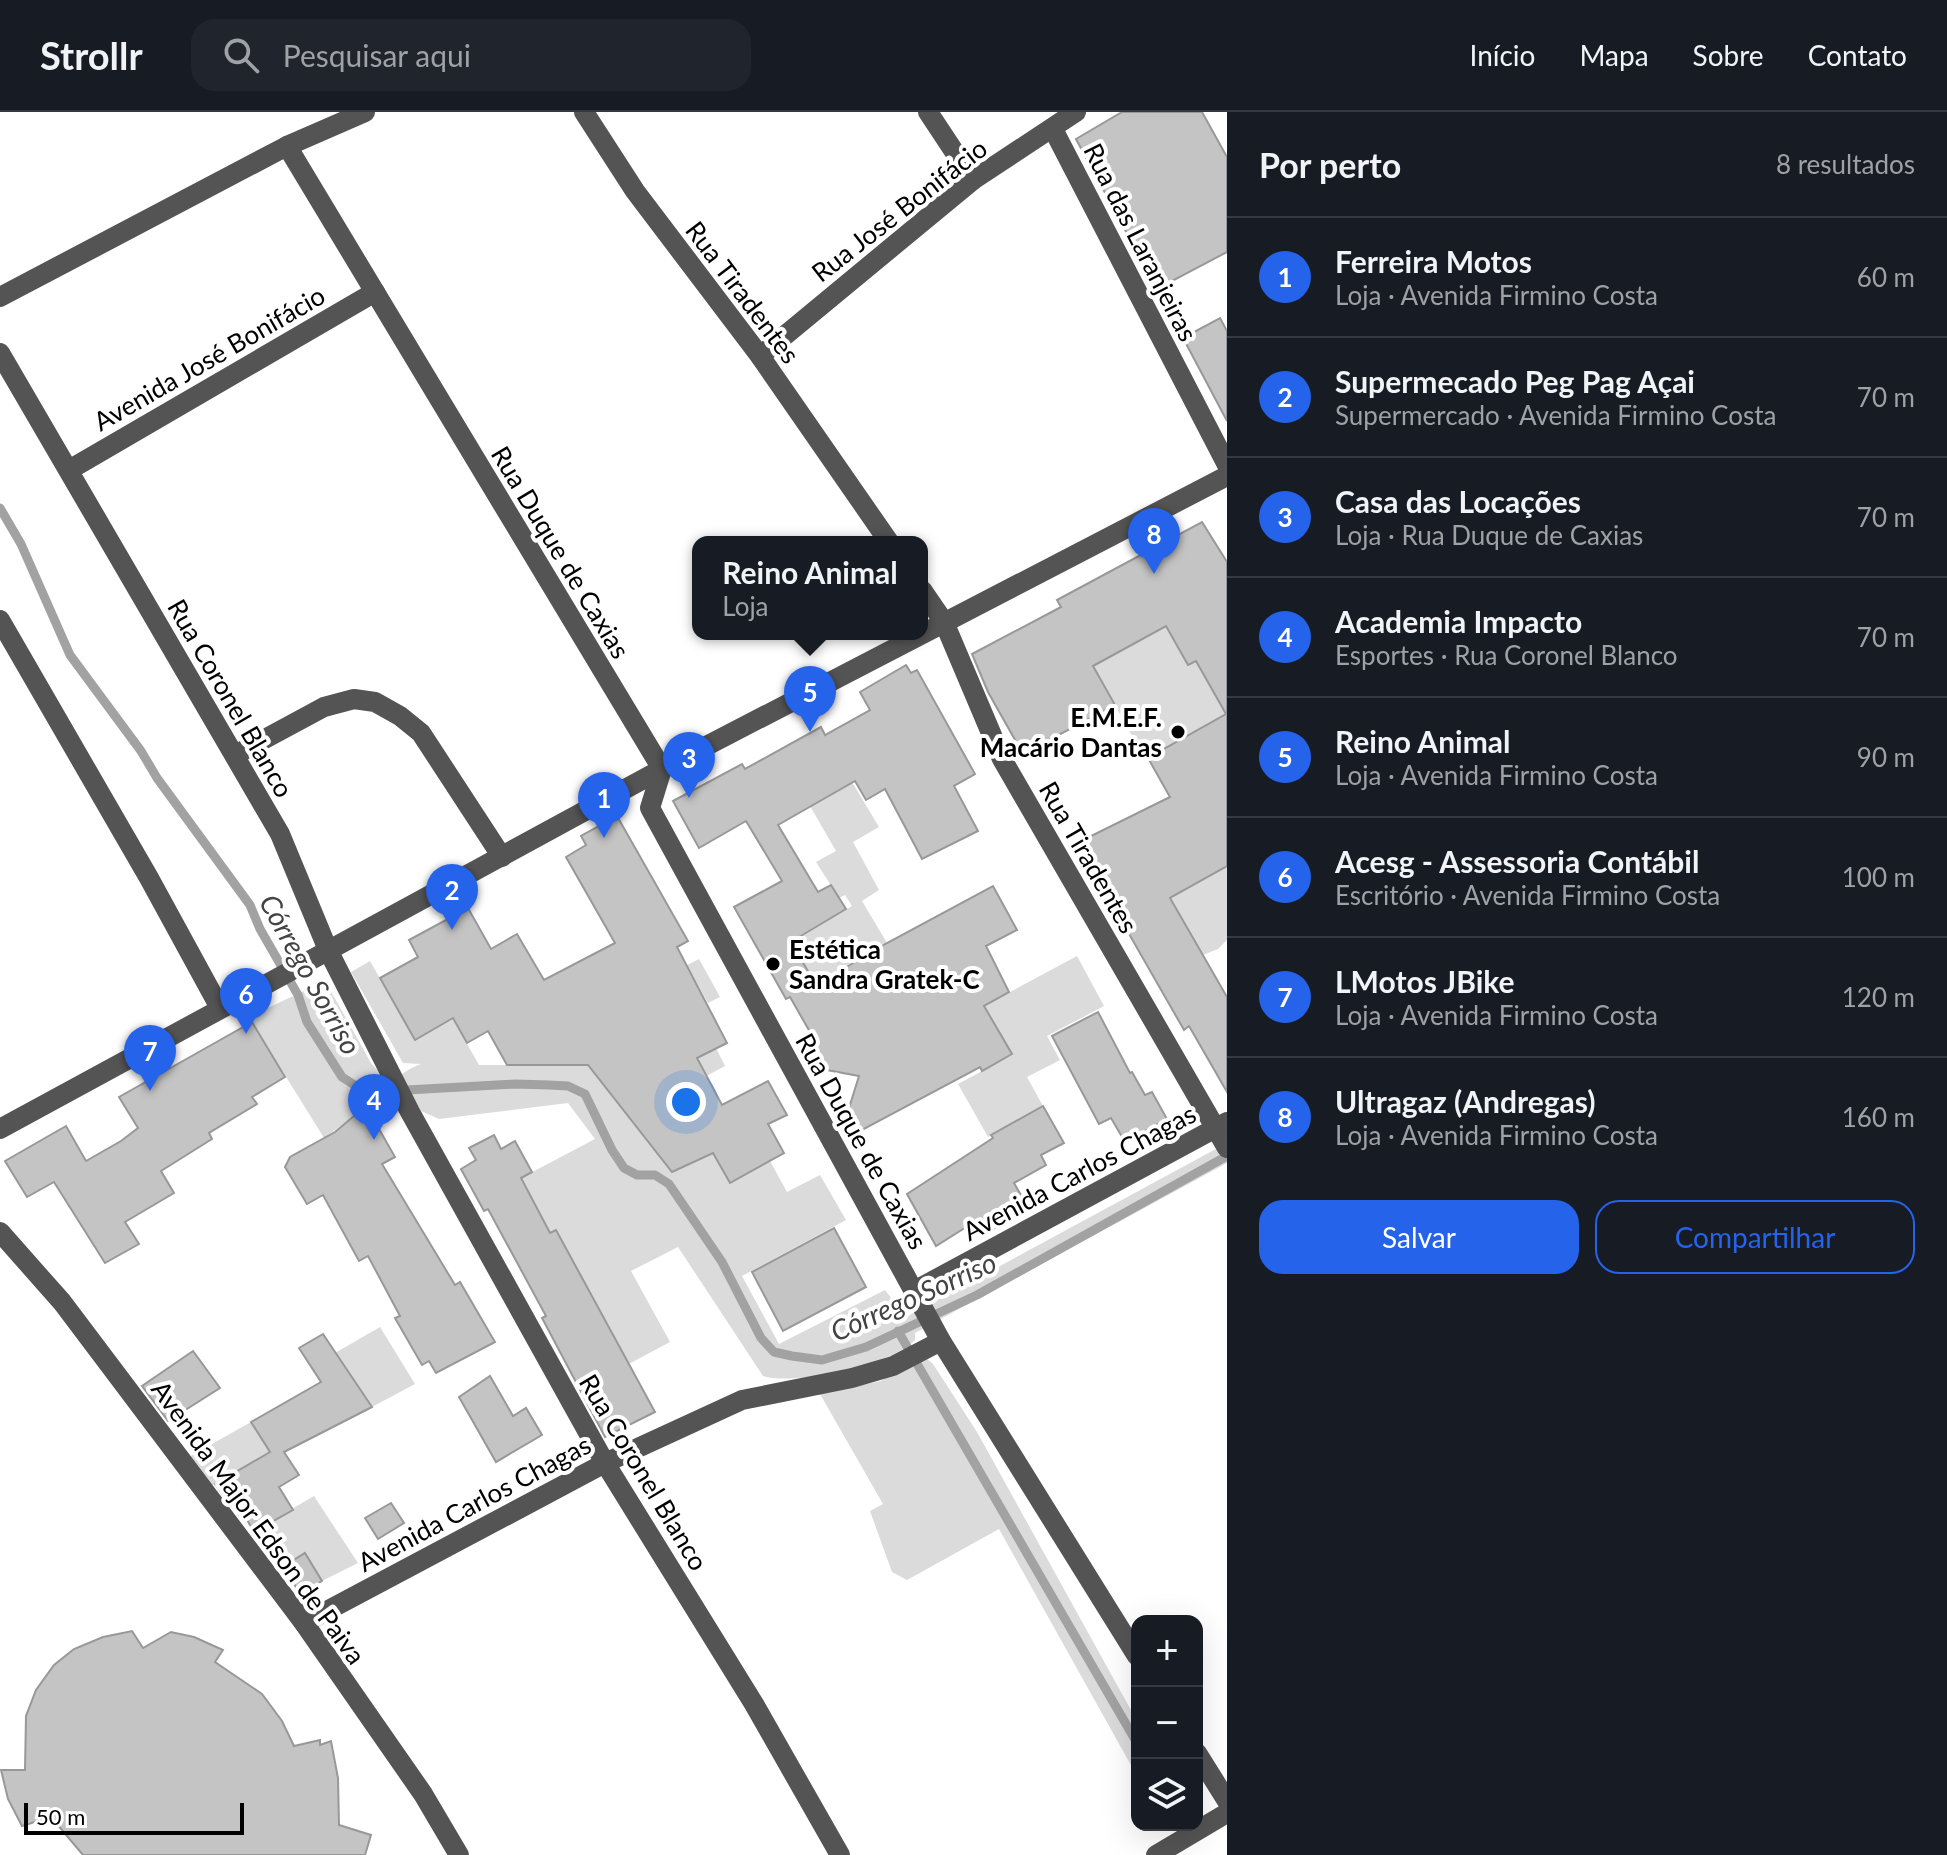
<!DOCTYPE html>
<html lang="pt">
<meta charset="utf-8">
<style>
:root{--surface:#171b24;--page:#20242c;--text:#f1f3f6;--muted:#9ea1a6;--line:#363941;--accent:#2563eb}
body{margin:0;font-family:Lato,sans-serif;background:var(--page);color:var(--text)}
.controls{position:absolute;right:24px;bottom:24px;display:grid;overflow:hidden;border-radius:16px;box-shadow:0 8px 32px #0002}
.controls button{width:72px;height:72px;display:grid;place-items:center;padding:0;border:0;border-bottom:2px solid var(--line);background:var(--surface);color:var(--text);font:40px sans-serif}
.scale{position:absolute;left:24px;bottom:20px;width:220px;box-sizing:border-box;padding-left:8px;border:4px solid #000;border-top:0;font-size:22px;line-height:28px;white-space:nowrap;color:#000;-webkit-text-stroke:6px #fff;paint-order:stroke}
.you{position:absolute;left:686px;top:990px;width:28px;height:28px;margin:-20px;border:6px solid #fff;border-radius:50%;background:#1a73e8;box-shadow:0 0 0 12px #1a73e833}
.badge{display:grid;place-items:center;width:52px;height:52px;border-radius:50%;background:var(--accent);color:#fff;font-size:26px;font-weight:700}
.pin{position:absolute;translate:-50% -66px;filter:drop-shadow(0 2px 4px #0008)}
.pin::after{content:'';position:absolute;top:42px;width:28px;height:24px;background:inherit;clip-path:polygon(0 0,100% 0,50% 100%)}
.popup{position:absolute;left:692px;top:424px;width:236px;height:104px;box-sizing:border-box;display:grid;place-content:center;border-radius:16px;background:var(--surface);filter:drop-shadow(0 2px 6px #0005);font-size:26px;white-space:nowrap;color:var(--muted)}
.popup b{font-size:30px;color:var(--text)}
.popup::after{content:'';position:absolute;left:50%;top:100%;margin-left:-16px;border:16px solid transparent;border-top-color:var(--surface)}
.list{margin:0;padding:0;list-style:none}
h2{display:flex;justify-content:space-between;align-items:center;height:104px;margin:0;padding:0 32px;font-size:34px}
h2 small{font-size:26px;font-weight:400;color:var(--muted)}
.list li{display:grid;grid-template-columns:52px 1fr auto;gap:24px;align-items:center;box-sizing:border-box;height:120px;padding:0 32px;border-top:2px solid var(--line)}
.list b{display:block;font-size:30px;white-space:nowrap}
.list p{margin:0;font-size:26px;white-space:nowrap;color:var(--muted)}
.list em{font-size:26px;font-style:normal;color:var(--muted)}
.actions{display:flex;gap:16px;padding:24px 32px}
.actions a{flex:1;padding:18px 0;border:2px solid var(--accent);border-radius:24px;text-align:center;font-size:28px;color:var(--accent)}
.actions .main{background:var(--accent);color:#fff}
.icon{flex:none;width:44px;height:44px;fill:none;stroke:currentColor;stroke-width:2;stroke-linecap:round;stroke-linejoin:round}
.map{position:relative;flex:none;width:1227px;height:1743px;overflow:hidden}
header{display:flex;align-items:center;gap:48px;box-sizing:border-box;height:112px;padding:0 40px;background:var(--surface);border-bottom:2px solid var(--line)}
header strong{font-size:38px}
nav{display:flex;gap:44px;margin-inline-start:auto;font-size:28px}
.search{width:560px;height:72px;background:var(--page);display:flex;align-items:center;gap:20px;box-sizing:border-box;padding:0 28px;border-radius:24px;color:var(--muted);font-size:30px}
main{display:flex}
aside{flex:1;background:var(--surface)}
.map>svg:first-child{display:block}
.green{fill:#dbdbdb}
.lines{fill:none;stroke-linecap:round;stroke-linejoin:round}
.stream{stroke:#a2a2a2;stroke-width:9}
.building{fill:#c4c4c4;stroke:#989898;stroke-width:2}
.minor{stroke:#545454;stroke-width:20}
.poi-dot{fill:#000;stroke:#fff;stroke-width:3}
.labels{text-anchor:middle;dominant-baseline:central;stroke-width:8;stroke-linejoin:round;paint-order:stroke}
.street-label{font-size:26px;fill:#000;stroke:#fff}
.poi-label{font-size:26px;font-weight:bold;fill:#000;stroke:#fff;text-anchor:end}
.water-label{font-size:28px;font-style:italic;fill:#434343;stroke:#fff}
</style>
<header>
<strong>Strollr</strong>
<div class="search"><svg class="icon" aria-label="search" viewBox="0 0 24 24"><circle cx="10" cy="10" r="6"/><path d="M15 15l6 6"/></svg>Pesquisar aqui</div>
<nav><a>Início</a><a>Mapa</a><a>Sobre</a><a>Contato</a></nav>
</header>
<main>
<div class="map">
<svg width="1227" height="1743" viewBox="0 0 1227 1743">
<rect width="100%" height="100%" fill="#fff"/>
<!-- green -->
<g class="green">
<polygon points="1166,514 1188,553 1196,550 1226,602 1145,647 1093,554"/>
<polygon points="852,670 879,715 853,730 879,778 862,789 887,831 815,871 792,831 852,794 845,783 839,786 816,750 836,739 810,694"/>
<polygon points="1227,754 1227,828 1218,837 1203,843 1170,786"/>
<polygon points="1077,844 1104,894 1047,924 1060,948 1027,965 1043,994 988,1025 958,972 1012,943 984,894"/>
<polygon points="699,847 720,885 708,891 693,864 674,874 668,863"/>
<path d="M 370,849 L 415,927 L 453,907 L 479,953 L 588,953 L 672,1060 L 714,1040 L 730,1070 L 770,1049 L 787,1080 L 820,1063 L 846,1108 L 742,1164 L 779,1232 L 885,1178 L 906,1205 L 1227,1031 L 1227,1051 L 915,1221 L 915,1228 C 891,1253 796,1274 763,1264 L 678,1135 L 631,1159 L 670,1230 L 580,1278 L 564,1247 L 613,1221 L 556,1118 L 550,1121 L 521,1066 L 595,1027 L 568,991 L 439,1007 L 421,999 L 354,1004 L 324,1026 L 252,910 L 253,903 L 308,877 L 310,873 L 321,871 L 328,874 L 371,951 L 387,969 C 401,965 408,956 421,952 L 403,951 L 351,860 Z"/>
<polygon points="716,936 725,954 658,990 648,971"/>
<polygon points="380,1215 415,1272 372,1295 335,1241"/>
<polygon points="927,1247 933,1252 977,1320 1137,1609 1137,1664 999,1417 907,1468 892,1460 870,1399 883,1392 820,1282 881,1269 898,1258"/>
<polygon points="251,1310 271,1340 209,1375 187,1346"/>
<polygon points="314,1384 358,1451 322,1469 305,1441 284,1454 261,1415"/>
</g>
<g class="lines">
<!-- stream -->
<g class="stream">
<polyline points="0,396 21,432 70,543 141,639 157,666 250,793 260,817 298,883 307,910 342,965 359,976 407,978 515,972 549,973 568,974 585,982 612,1038 624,1056 637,1063 655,1063 669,1072 722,1150 761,1226 774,1240 792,1244 822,1248 866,1235 977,1183 1227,1044"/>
<polyline points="898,1219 1137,1631"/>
</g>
</g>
<!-- building -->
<g class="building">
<polygon points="1122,0 1202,0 1227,45 1227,140 1157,177 1076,27"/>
<polygon points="1220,206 1227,219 1227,309 1183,226"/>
<polygon points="1202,410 1227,450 1227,754 1170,786 1227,885 1227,980 1189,914 1184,918 1077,731 1170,685 1148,646 1226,602 1196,549 1188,553 1166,514 1093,554 1115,593 1023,642 988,580 972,542 1061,495 1057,488"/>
<polygon points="906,553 911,561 917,558 975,662 954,674 978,719 922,747 885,677 866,688 855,669 778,713 818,780 831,773 846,797 791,830 816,873 887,831 993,774 1017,818 986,834 1009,880 984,894 1012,942 982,959 980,955 862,1018 849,996 859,964 827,958 815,936 818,934 790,885 786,887 734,795 782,769 746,709 699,736 673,689 742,652 745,657 821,615 825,623 870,598 860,580"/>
<polygon points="617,704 688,829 677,835 727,931 697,946 722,993 768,969 787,1003 768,1012 784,1041 730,1071 713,1041 672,1060 588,953 507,953 488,919 467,931 453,906 415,928 380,866 418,845 409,828 468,796 491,837 517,822 544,868 615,831 566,745 586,733 581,724"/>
<polygon points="1098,900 1130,961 1132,960 1145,983 1152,980 1167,1007 1125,1030 1111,1006 1099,1012 1052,924"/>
<polygon points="252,910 285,965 252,985 257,992 209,1021 212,1027 161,1059 174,1081 125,1110 139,1132 105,1151 54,1070 27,1085 5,1049 66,1014 86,1049 121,1029 138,1016 119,985"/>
<polygon points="1043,994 1064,1031 1041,1043 1046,1053 1014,1071 1029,1097 988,1120 979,1107 936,1134 907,1082 993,1026 991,1023"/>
<polygon points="371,1003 395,1045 382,1052 455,1173 460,1170 495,1230 436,1261 429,1249 422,1253 395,1206 400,1204 368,1144 359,1149 323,1083 307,1092 285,1055 290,1045 335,1020 354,1004"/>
<polygon points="494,1023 501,1037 515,1029 532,1060 521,1066 550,1121 556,1118 655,1300 605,1325 542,1206 546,1204 488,1097 484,1099 461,1057 476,1048 469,1036"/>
<polygon points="834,1116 866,1175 783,1219 752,1160"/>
<polygon points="323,1222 372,1295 284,1340 299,1363 279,1375 293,1398 254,1420 247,1408 244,1409 215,1372 270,1340 251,1310 321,1270 299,1236"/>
<polygon points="193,1239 220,1276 168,1309 142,1274"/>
<polygon points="490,1264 513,1304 526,1296 542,1323 496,1350 459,1285"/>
<polygon points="391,1391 404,1411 378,1427 365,1406"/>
<polygon points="305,1441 322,1469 300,1482 284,1454"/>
<polygon points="132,1519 143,1536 171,1520 194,1525 223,1538 215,1550 262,1582 282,1609 294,1634 320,1628 320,1633 331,1629 338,1666 339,1713 371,1723 365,1743 83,1743 51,1705 22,1714 8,1687 1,1658 25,1658 26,1604 36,1578 54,1553 74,1537 103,1525"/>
</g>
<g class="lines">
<!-- minor -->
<g class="minor">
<polyline points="584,0 635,79 760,244 889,430"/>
<polyline points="928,0 973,68"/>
<polyline points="1053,17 1227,353"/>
<polyline points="287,34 662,657 650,696 941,1229 1137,1544"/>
<polyline points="0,185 287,34 365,0"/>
<polyline points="0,241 280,722 328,838 410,1000 605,1351 754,1592 840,1743"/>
<polyline points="760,244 973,68 1076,0"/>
<polyline points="69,358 375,180"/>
<polyline points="922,478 944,510 1002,647 1227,1036"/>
<polyline points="0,508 149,766 220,896"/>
<polyline points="235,643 324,595 354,587 375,590 400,604 421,621 502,745"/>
<polyline points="0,1017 662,657 1227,364"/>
<polyline points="0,1120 62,1190 304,1511 423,1682 459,1743"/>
<polyline points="914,1179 1227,1010"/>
<polyline points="304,1511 605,1351 742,1288 852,1266 893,1254 941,1229"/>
<polyline points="1197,1641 1227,1689"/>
<polyline points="1156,1743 1227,1701"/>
</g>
</g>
<!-- markers -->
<g class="poi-dot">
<circle cx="1178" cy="620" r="8"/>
<circle cx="773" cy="852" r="8"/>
</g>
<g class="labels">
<!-- street labels -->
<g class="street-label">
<text transform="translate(899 98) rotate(-38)">Rua José Bonifácio</text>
<text transform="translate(1141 130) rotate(63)">Rua das Laranjeiras</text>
<text transform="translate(743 180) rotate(53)">Rua Tiradentes</text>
<text transform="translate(209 246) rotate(-30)">Avenida José Bonifácio</text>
<text transform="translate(561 440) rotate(59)">Rua Duque de Caxias</text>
<text transform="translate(231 586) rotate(60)">Rua Coronel Blanco</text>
<text transform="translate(1089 745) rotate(60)">Rua Tiradentes</text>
<text transform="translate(862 1029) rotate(61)">Rua Duque de Caxias</text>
<text transform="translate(1079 1060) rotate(-28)">Avenida Carlos Chagas</text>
<text transform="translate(644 1360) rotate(59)">Rua Coronel Blanco</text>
<text transform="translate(474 1391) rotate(-28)">Avenida Carlos Chagas</text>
<text transform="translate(259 1410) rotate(54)">Avenida Major Edson de Paiva</text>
</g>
<!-- poi labels -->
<g class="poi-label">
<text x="1162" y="605">E.M.E.F.<tspan x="1162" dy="30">Macário Dantas</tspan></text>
<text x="789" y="837" text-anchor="start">Estética<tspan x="789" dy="30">Sandra Gratek-C</tspan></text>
</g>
<!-- water labels -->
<g class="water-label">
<text transform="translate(311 862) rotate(61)">Córrego Sorriso</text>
<text transform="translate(913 1184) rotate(-24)">Córrego Sorriso</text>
</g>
</g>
</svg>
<div class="controls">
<button>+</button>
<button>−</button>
<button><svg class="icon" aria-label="layers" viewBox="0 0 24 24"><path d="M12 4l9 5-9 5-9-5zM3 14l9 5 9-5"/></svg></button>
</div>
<div class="scale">50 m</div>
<div class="you"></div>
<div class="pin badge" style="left:604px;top:726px">1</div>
<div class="pin badge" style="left:452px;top:818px">2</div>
<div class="pin badge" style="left:689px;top:686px">3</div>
<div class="pin badge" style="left:374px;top:1028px">4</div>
<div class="pin badge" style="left:810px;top:620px">5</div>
<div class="popup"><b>Reino Animal</b>Loja</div>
<div class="pin badge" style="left:246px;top:922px">6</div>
<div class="pin badge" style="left:150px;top:979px">7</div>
<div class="pin badge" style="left:1154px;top:462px">8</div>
</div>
<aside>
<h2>Por perto<small>8 resultados</small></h2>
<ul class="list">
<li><span class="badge">1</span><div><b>Ferreira Motos</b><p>Loja · Avenida Firmino Costa</p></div><em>60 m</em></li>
<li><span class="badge">2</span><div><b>Supermecado Peg Pag Açai</b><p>Supermercado · Avenida Firmino Costa</p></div><em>70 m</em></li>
<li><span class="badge">3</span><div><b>Casa das Locações</b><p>Loja · Rua Duque de Caxias</p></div><em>70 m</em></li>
<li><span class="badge">4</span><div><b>Academia Impacto</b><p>Esportes · Rua Coronel Blanco</p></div><em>70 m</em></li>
<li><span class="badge">5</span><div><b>Reino Animal</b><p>Loja · Avenida Firmino Costa</p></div><em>90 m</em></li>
<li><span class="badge">6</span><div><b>Acesg - Assessoria Contábil</b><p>Escritório · Avenida Firmino Costa</p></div><em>100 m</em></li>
<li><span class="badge">7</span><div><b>LMotos JBike</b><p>Loja · Avenida Firmino Costa</p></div><em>120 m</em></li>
<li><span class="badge">8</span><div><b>Ultragaz (Andregas)</b><p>Loja · Avenida Firmino Costa</p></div><em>160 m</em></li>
</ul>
<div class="actions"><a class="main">Salvar</a><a>Compartilhar</a></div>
</aside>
</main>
